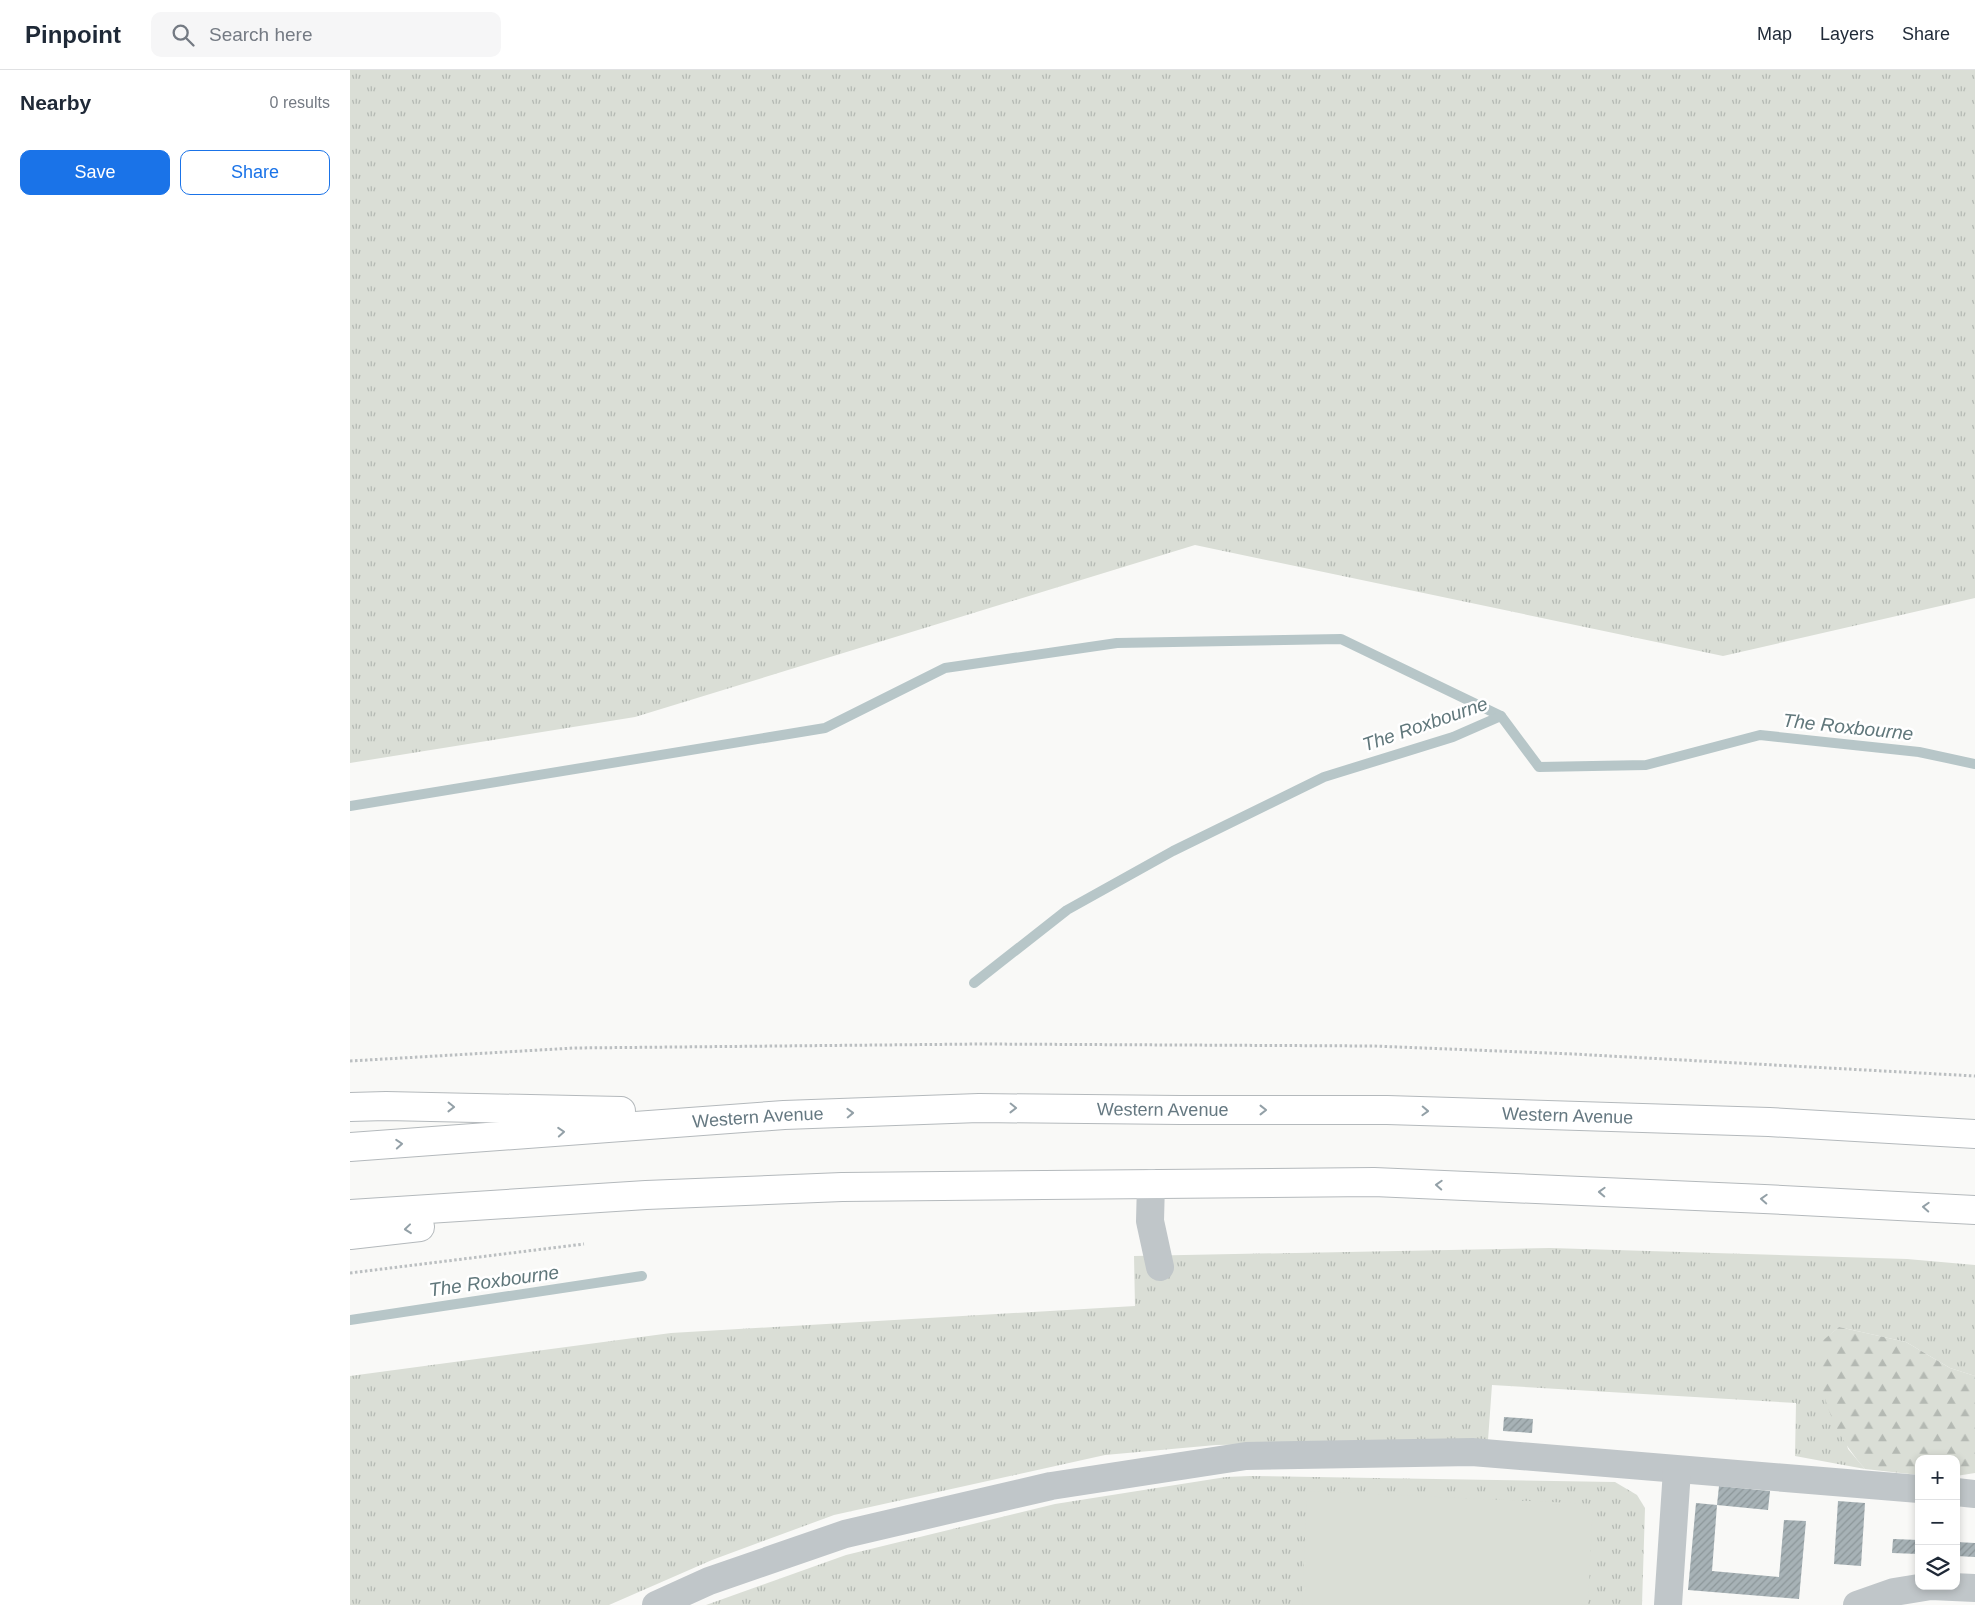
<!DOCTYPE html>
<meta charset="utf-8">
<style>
:root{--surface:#fff;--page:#f6f6f7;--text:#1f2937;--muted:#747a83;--line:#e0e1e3;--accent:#1a73e8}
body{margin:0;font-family:Arial,sans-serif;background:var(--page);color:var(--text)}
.controls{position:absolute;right:15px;bottom:15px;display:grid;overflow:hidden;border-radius:10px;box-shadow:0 2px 8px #0003}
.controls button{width:45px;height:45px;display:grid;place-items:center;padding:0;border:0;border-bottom:1px solid var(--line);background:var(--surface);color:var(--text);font:25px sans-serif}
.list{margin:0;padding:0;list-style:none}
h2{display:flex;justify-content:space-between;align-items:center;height:65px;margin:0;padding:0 20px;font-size:21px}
h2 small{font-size:16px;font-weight:400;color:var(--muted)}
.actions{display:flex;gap:10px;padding:15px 20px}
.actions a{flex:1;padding:11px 0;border:1px solid var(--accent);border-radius:10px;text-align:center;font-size:18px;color:var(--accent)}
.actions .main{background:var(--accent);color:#fff}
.icon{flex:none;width:28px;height:28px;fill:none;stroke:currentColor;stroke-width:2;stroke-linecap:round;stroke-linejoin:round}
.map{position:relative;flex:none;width:1625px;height:1535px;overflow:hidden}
header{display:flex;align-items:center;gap:30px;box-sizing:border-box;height:70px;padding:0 25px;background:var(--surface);border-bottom:1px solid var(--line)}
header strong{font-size:24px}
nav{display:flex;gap:28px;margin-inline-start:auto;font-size:18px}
.search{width:350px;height:45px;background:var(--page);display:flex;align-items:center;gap:12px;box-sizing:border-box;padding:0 18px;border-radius:10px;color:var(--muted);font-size:19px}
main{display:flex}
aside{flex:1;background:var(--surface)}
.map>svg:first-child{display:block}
.grass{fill:url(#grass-tufts)}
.forest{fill:url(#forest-firs)}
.pitch{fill:#daded6}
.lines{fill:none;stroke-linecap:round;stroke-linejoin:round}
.stream{stroke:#b7c6c8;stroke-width:10}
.building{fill:url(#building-hatch)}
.highway-casing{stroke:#b4b9bc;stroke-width:30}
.path{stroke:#bbbfc1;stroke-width:3;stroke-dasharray:2.5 2.5;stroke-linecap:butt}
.minor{stroke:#c0c6c9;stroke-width:28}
.highway{stroke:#fff;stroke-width:28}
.oneway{stroke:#93a0a7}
.labels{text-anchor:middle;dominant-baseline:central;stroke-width:5;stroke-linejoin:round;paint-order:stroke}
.street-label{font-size:18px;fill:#657881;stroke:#fff}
.water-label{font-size:19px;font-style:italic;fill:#60777b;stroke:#fff}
</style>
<header>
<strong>Pinpoint</strong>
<div class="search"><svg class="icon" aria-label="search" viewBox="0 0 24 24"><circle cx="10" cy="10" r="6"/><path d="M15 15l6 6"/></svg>Search here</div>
<nav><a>Map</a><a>Layers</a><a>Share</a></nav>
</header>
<main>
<aside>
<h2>Nearby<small>0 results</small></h2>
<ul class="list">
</ul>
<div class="actions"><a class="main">Save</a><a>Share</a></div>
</aside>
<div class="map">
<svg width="1625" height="1535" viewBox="0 0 1625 1535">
<defs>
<pattern id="grass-tufts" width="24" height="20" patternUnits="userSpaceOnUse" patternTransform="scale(1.25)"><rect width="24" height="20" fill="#daded6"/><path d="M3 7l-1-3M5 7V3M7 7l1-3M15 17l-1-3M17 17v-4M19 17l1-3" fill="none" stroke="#b4b9b3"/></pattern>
<pattern id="forest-firs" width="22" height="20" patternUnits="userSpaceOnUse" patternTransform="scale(1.25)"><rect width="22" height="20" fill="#daded6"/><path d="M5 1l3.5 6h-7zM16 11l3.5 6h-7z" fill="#b4b9b3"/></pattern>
<pattern id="building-hatch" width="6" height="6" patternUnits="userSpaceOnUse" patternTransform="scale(1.25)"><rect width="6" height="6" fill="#a7b2b6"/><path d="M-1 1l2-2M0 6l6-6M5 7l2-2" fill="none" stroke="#8c9699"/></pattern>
</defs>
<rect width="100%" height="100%" fill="#f9f9f7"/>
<!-- grass -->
<g class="grass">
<polygon points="0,0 1625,0 1625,528 1373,586 845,475 285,647 0,693"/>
<polygon points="1200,1178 1557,1189 1625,1195 1625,1306 1600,1298 1556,1272 1489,1257 1472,1272 1498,1379 1515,1399 1445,1386 1446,1333 1142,1315 1138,1370 866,1375 755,1385 484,1445 362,1490 259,1535 0,1535 0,1306 321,1263 785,1236 784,1186"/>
<polygon points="900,1406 1265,1412 1287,1425 1295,1438 1292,1535 356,1535 496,1485 705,1434 876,1407"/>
</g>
<!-- forest -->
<path class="forest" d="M 1489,1257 L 1556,1272 L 1600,1298 L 1625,1306 L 1625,1403 L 1606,1406 L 1606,1389 L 1569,1389 L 1569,1405 L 1515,1399 C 1492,1372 1477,1346 1471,1310 C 1469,1298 1471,1284 1471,1272 Z"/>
<!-- pitch -->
<polygon class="pitch" points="957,1421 1243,1434 1238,1535 952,1535"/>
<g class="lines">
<!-- stream -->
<g class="stream">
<polyline points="0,736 475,658 595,598 767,573 991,569 1151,646"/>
<polyline points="624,913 717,840 823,781 974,707 1103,667 1151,646 1189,697 1296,695 1410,665 1569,682 1625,694"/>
<polyline points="0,1250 292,1206"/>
</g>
</g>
<!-- building -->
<g class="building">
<polygon points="1154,1347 1183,1349 1182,1363 1153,1361"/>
<polygon points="1369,1416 1420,1421 1418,1440 1367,1435"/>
<polygon points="1488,1431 1515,1433 1511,1496 1484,1494"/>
<polygon points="1346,1433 1367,1435 1362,1501 1429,1507 1434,1450 1456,1451 1449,1529 1338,1520"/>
<polygon points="1543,1469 1569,1470 1569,1484 1542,1483"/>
<polygon points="1606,1472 1625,1473 1625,1487 1606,1486"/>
</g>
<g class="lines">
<defs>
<g id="highway">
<polyline points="0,1037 36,1036 271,1041"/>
<path id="s1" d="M 0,1077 L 434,1045 L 629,1038 L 830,1040 L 1037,1040 L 1419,1052 L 1625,1064"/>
<polyline points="0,1144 296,1125 492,1117 1024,1112 1414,1129 1625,1140"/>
<polyline points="0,1165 70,1157"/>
</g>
</defs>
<!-- highway casing -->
<use href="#highway" class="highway-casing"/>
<!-- path -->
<g class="path">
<polyline points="0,991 224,978 632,974 1024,976 1223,984 1625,1006"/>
<polyline points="0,1203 234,1174"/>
</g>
<!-- minor -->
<g class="minor">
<polyline points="801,1113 800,1151 810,1197"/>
<polyline points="1606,1422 1625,1424"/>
<polyline points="306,1535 359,1511 495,1464 701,1416 896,1386 1122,1382 1569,1419"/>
<polyline points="1318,1535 1327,1400"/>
<polyline points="1507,1535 1544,1522 1581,1516 1625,1518"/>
</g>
<!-- highway -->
<use href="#highway" class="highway"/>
</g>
<!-- one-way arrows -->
<defs><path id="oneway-chevron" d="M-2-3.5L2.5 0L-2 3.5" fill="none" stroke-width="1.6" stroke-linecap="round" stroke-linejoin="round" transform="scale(1.25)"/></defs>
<g class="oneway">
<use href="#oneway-chevron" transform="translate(101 1037) rotate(1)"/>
<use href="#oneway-chevron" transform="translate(663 1038) rotate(1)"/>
<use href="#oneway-chevron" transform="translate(913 1040)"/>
<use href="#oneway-chevron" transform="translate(1075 1041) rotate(2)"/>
<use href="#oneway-chevron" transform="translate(500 1043) rotate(-2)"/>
<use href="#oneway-chevron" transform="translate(211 1062) rotate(-4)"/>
<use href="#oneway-chevron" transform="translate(49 1074) rotate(-4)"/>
<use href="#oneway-chevron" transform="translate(1089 1115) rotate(-177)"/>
<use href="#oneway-chevron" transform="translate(1252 1122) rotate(-178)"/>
<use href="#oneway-chevron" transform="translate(1414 1129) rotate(-177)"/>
<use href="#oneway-chevron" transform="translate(1576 1137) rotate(-177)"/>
<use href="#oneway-chevron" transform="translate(58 1159) rotate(174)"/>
</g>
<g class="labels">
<!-- street labels -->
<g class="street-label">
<text stroke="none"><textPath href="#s1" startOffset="814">Western Avenue</textPath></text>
<text stroke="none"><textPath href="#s1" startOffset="1219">Western Avenue</textPath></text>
<text stroke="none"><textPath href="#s1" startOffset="409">Western Avenue</textPath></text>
</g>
<!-- water labels -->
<g class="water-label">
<text transform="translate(1075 654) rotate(-19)">The Roxbourne</text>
<text transform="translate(1498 657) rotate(6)">The Roxbourne</text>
<text transform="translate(144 1211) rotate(-8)">The Roxbourne</text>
</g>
</g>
</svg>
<div class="controls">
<button>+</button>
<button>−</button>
<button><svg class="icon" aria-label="layers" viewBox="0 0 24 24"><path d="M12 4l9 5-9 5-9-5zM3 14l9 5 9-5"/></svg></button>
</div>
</div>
</main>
